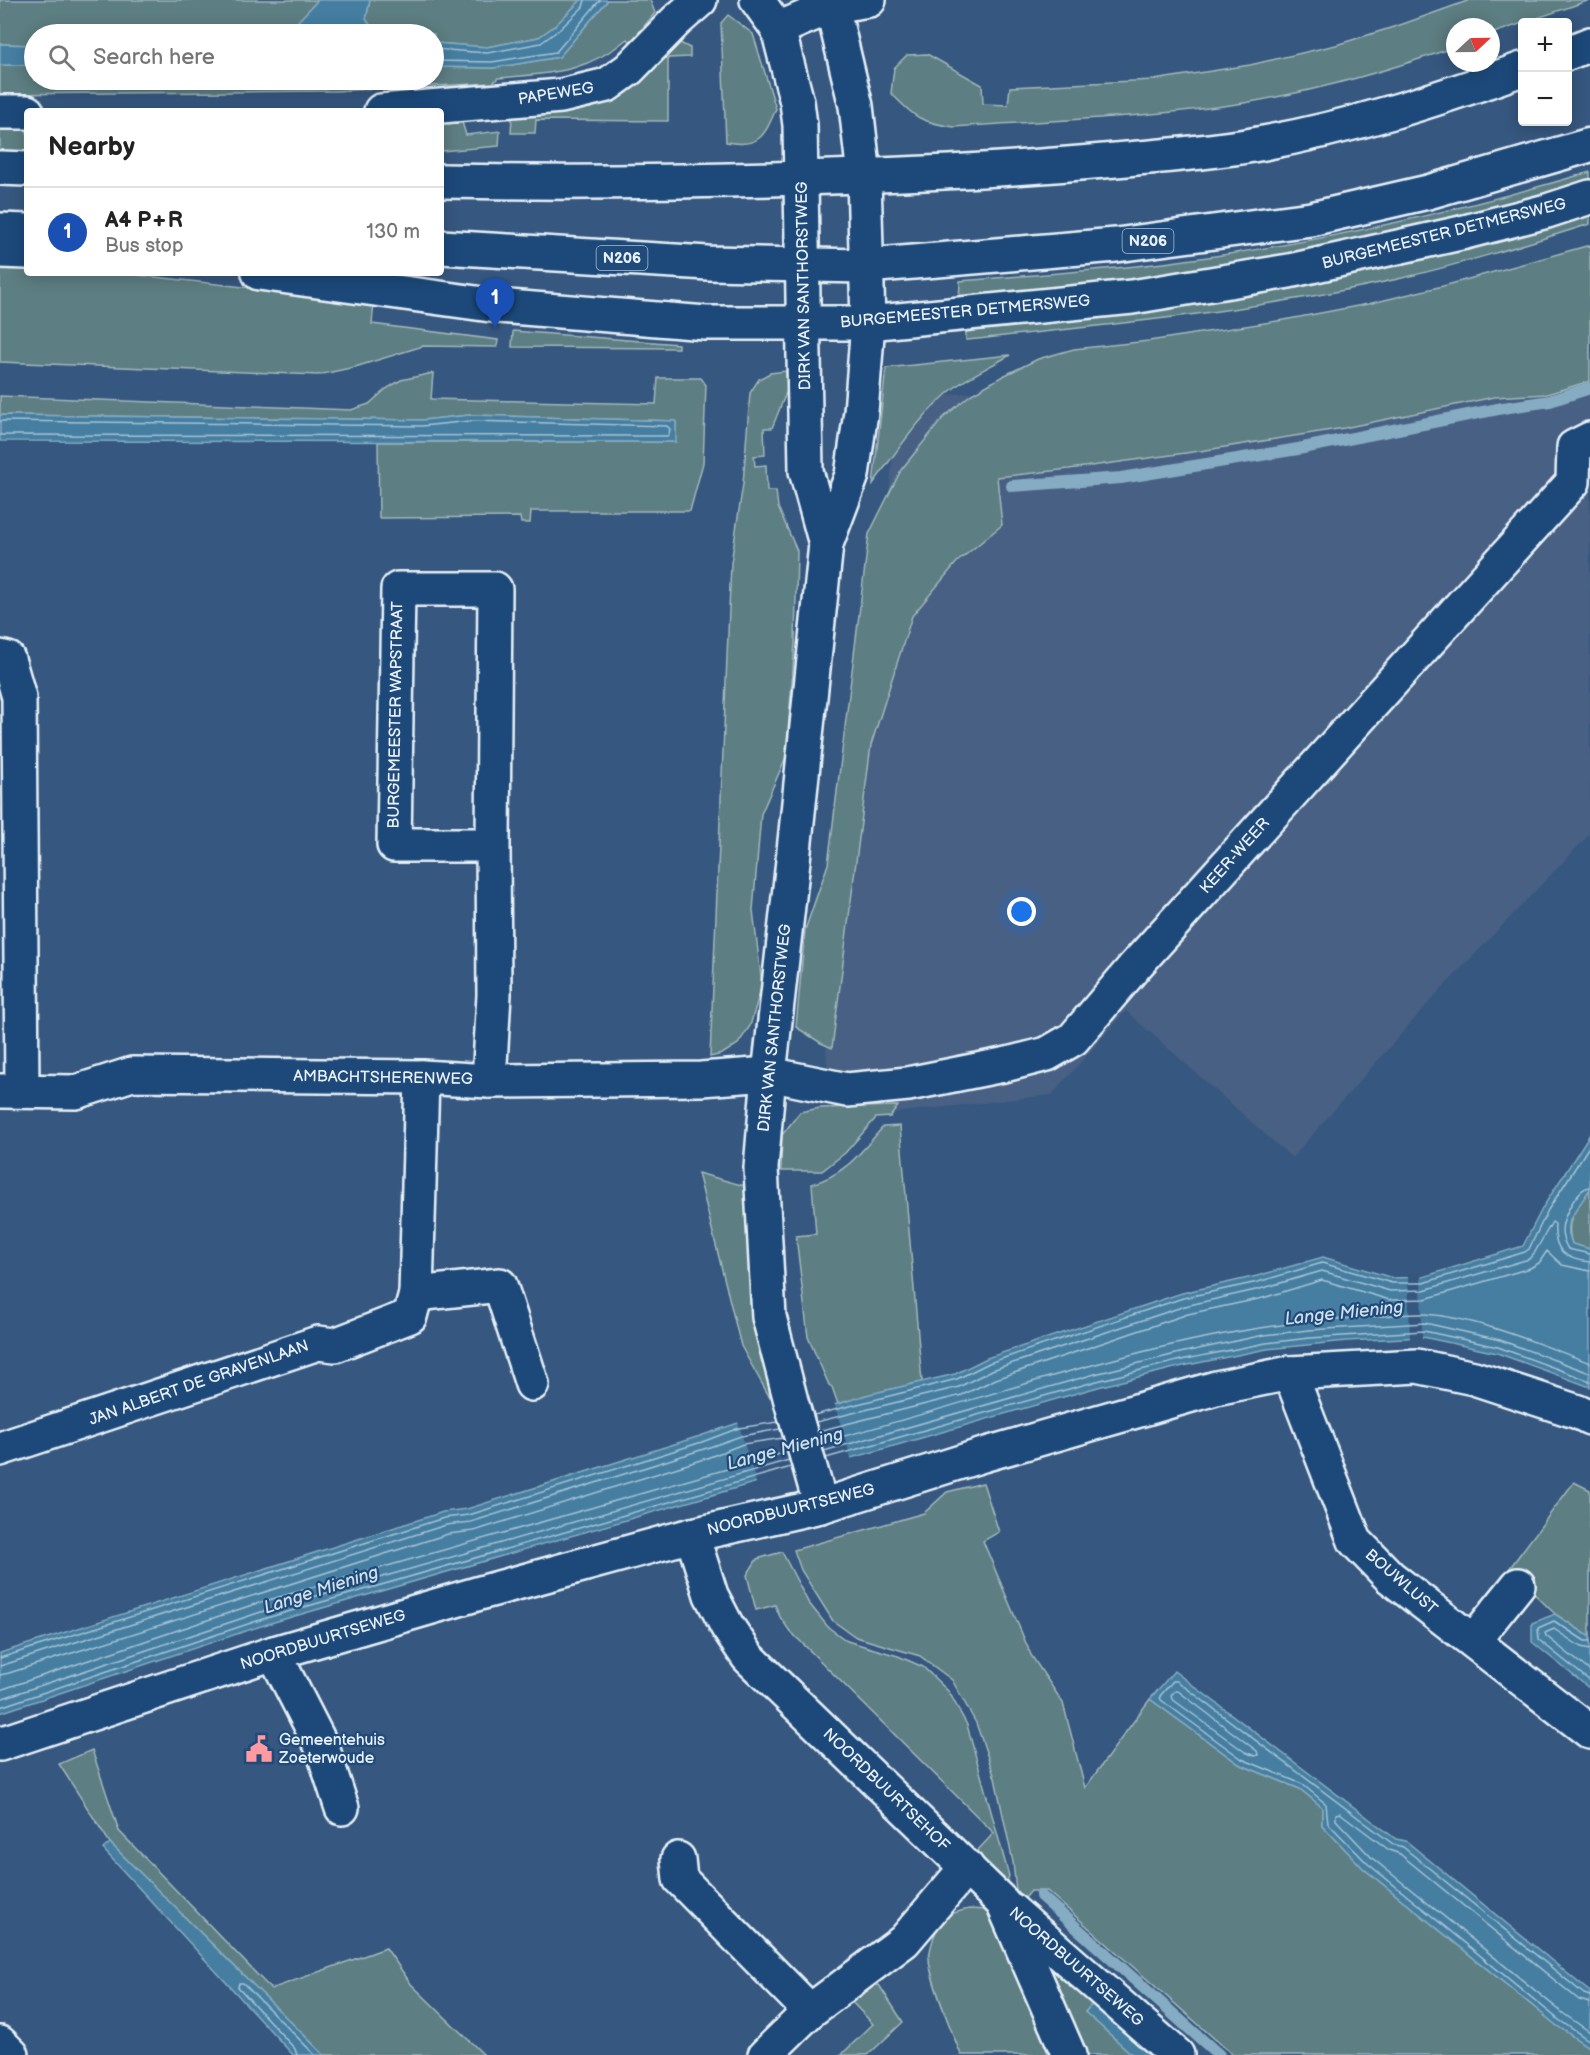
<!DOCTYPE html>
<meta charset="utf-8">
<style>
:root{--surface:#fff;--page:#f2f2f2;--text:#222;--muted:#767676;--line:#e0e0e0;--accent:#111827}
body{margin:0;font-family:"Balsamiq Sans",sans-serif;background:var(--page);color:var(--text)}
.controls{position:absolute;right:18px;top:18px;display:grid;overflow:hidden;border-radius:6px;box-shadow:0 3px 15px #0003}
.controls button{width:54px;height:54px;display:grid;place-items:center;padding:0;border:0;border-bottom:2px solid var(--line);background:var(--surface);color:var(--text);font:30px sans-serif}
.compass{position:absolute;left:1446px;top:18px;width:54px;height:54px;border-radius:50%;background:var(--surface);box-shadow:0 3px 15px #0003;rotate:68deg}
.you{position:absolute;left:1022px;top:912px;width:21px;height:21px;margin:-15px;border:4px solid #fff;border-radius:50%;background:#1a73e8;box-shadow:0 0 0 9px #1a73e833}
.badge{display:grid;place-items:center;width:39px;height:39px;border-radius:50%;background:var(--accent);color:#fff;font-size:20px;font-weight:700}
.pin{position:absolute;translate:-50% -50px;filter:drop-shadow(0 2px 3px #0008)}
.pin::after{content:'';position:absolute;top:32px;width:21px;height:18px;background:inherit;clip-path:polygon(0 0,100% 0,50% 100%)}
.list{margin:0;padding:0;list-style:none}
h2{display:flex;justify-content:space-between;align-items:center;height:78px;margin:0;padding:0 24px;font-size:26px}
h2 small{font-size:20px;font-weight:400;color:var(--muted)}
.list li{display:grid;grid-template-columns:39px 1fr auto;gap:18px;align-items:center;box-sizing:border-box;height:90px;padding:0 24px;border-top:2px solid var(--line)}
.list b{display:block;font-size:22px;white-space:nowrap}
.list p{margin:0;font-size:20px;white-space:nowrap;color:var(--muted)}
.list em{font-size:20px;font-style:normal;color:var(--muted)}
.icon{flex:none;width:33px;height:33px;fill:none;stroke:currentColor;stroke-width:2;stroke-linecap:round;stroke-linejoin:round}
.map{position:relative;flex:none;width:1590px;height:2055px;overflow:hidden}
.search{position:absolute;background:var(--surface);box-shadow:0 3px 15px #0003;left:24px;top:24px;width:420px;height:66px;display:flex;align-items:center;gap:15px;box-sizing:border-box;padding:0 21px;border-radius:33px;color:var(--muted);font-size:22px}
.panel{position:absolute;background:var(--surface);box-shadow:0 3px 15px #0003;left:24px;top:108px;width:420px;height:168px;border-radius:6px}
.map>svg:first-child{display:block}
.built{fill:#466083}
.green{fill:#5d7e82;stroke:#a2b8bd;stroke-width:1.5}
.water{fill:#457ea0;stroke:#86acc3;stroke-width:1.5}
.pier{fill:#36577f}
.lines{fill:none;stroke-linecap:round;stroke-linejoin:round}
.shore{stroke:#a7c3d5;stroke-width:1.5}
.stream{stroke:#86acc3;stroke-width:12}
.minor-casing{stroke:#e8f1f8;stroke-width:38}
.major-casing{stroke:#e8f1f8;stroke-width:38}
.minor{stroke:#1f4a7a;stroke-width:33}
.major{stroke:#1f4a7a;stroke-width:33}
.labels{text-anchor:middle;dominant-baseline:central;stroke-width:4.5;stroke-linejoin:round;paint-order:stroke}
.shield{fill:#1f4a7a;stroke:#acbfd2;stroke-width:1.5}
.shield-label{font-size:15px;font-weight:bold;fill:#e8f1f8}
.street-label{font-size:16px;fill:#e8f1f8;stroke:#1f4a7a}
.poi-label{font-size:16px;fill:#e8f1f8;stroke:#1f4a7a;text-anchor:start}
.water-label{font-size:18px;font-style:italic;fill:#d0e0eb;stroke:#1f4a7a}
</style>
<div class="map">
<svg width="1590" height="2055" viewBox="0 0 1590 2055">
<rect width="100%" height="100%" fill="#36577f"/>
<filter id="ink" filterUnits="userSpaceOnUse"><feTurbulence type="fractalNoise" baseFrequency=".0167" numOctaves="2"/><feDisplacementMap in="SourceGraphic" scale="12" xChannelSelector="R" yChannelSelector="G"/><feConvolveMatrix kernelMatrix="1 2 1 2 8 2 1 2 1" color-interpolation-filters="sRGB"/></filter>
<g filter="url(#ink)">
<!-- built -->
<polygon class="built" points="1590,318 1590,834 1433,998 1292,1158 1126,1011 1052,1095 832,1120 826,1052 899,401"/>
<!-- green -->
<g class="green">
<polygon points="0,0 318,0 286,34 34,34 34,45 0,44"/>
<polygon points="370,0 581,0 556,25 539,37 487,47 434,43 434,34 376,34 366,19"/>
<path d="M 608,0 L 650,0 L 655,13 L 631,42 L 627,39 C 585,74 549,73 498,78 L 493,83 L 336,91 L 0,94 L 0,65 L 34,65 L 34,80 L 434,80 L 434,67 L 493,68 L 559,57 Z"/>
<path d="M 1470,0 L 1590,0 L 1491,34 L 1491,27 L 1455,27 L 1455,47 C 1387,71 1316,91 1244,103 C 1149,118 1051,120 954,127 C 920,122 915,118 891,93 L 894,68 L 907,55 L 927,54 L 982,85 L 983,104 L 1008,105 L 1010,87 L 1154,80 L 1250,65 L 1336,45 L 1403,24 Z"/>
<path d="M 728,15 L 753,34 L 776,109 C 764,137 759,148 726,142 L 721,23 Z"/>
<path d="M 680,43 L 690,48 L 690,57 L 668,58 L 668,121 L 536,120 L 535,133 L 511,133 L 512,116 C 549,114 588,114 621,96 C 644,83 662,61 680,43 Z"/>
<polygon points="441,120 448,120 449,124 462,122 466,135 500,131 499,146 441,151"/>
<polygon points="0,130 27,130 27,155 0,156"/>
<path d="M 1590,172 L 1590,187 L 1278,262 L 959,303 L 960,281 C 1028,275 1097,271 1164,263 C 1308,245 1451,213 1590,172 Z"/>
<path d="M 1590,206 L 1590,224 C 1526,244 1462,264 1398,279 C 1255,311 1111,325 966,340 L 966,325 Z"/>
<polygon points="1590,245 1590,381 1547,394 1494,397 1344,428 1200,451 1069,469 997,477 1002,525 957,562 912,616 871,745 832,1048 821,1043 796,1027 805,930 828,864 869,534 901,470 943,418 970,395 1003,376 1038,359 1074,349 1149,341 1284,320 1368,304 1447,285"/>
<polygon points="0,264 27,265 27,273 120,273 374,302 372,324 498,340 497,347 423,346 355,367 318,375 0,362"/>
<polygon points="513,331 678,344 678,348 512,347"/>
<path d="M 1010,355 C 993,365 974,374 958,385 C 922,412 899,448 873,484 L 886,368 Z"/>
<polygon points="786,371 788,388 772,428 764,428 765,455 754,456 755,466 766,465 767,491 776,491 778,507 797,551 795,643 786,757 761,814 753,910 762,985 750,1026 738,1044 722,1054 710,1057 731,563 743,484 750,393 759,379 770,373"/>
<polygon points="433,373 431,399 656,404 658,378 701,378 706,385 703,463 690,511 531,511 530,523 521,523 520,517 379,518 378,442 675,442 676,421 470,415 423,420 0,415 0,396 351,410 369,404 386,389 401,380"/>
<polygon points="898,1106 890,1117 876,1118 845,1153 822,1171 781,1171 782,1135 800,1112 820,1108"/>
<path d="M 900,1126 L 922,1382 L 867,1395 L 838,1404 L 832,1387 L 829,1385 L 808,1337 L 796,1236 L 816,1234 L 812,1184 C 846,1174 860,1153 883,1127 Z"/>
<polygon points="698,1173 745,1186 770,1398 741,1346"/>
<path d="M 1590,1189 L 1590,1249 L 1572,1244 C 1564,1219 1576,1209 1590,1189 Z"/>
<polygon points="1574,1482 1590,1490 1590,1637 1555,1614 1509,1569"/>
<polygon points="983,1483 999,1532 983,1541 1031,1655 1063,1703 1085,1788 1150,1699 1239,1764 1300,1789 1322,1807 1322,1825 1363,1868 1556,2025 1590,2048 1590,2055 1233,2055 1047,1891 1031,1891 1020,1904 1017,1900 1013,1862 995,1778 976,1723 952,1680 920,1656 856,1637 833,1621 801,1570 794,1550 924,1513 947,1492"/>
<polygon points="782,1552 808,1602 828,1627 847,1641 898,1656 923,1667 949,1692 967,1725 1009,1876 1006,1883 975,1853 994,1833 789,1630 780,1617 775,1605 756,1610 747,1575 757,1559"/>
<polygon points="92,1750 119,1831 271,1989 386,1948 411,1984 484,2055 324,2055 110,1843 59,1764"/>
<path d="M 969,1909 L 988,1910 L 1097,1999 L 1085,2012 L 1133,2055 L 961,2055 C 953,2034 929,1978 929,1958 C 930,1947 936,1927 943,1919 C 949,1913 960,1911 969,1909 Z"/>
<polygon points="879,1985 903,2022 868,2055 841,2055 873,2024 849,1999 863,1986"/>
</g>
<!-- water -->
<g class="water">
<polygon points="318,0 370,0 366,19 376,34 286,34"/>
<polygon points="581,0 608,0 559,57 493,68 434,67 434,43 487,47 539,37 556,25"/>
<polygon points="0,44 34,45 34,65 0,65"/>
<polygon points="0,415 423,420 470,415 676,421 676,442 0,441"/>
<polygon points="1590,1134 1590,1189 1570,1219 1568,1231 1572,1244 1590,1249 1590,1387 1497,1353 1423,1337 1347,1341 1267,1349 1183,1366 1098,1387 866,1454 750,1484 264,1625 0,1713 0,1653 443,1512 467,1509 700,1436 738,1423 838,1404 866,1395 955,1374 987,1358 1182,1293 1257,1276 1323,1257 1393,1278 1423,1277 1523,1246 1543,1207"/>
<polygon points="1555,1614 1590,1637 1590,1689 1532,1642 1532,1623"/>
<polygon points="1174,1671 1396,1839 1406,1841 1590,1992 1590,2048 1556,2025 1363,1868 1322,1825 1322,1807 1300,1789 1239,1764 1150,1699"/>
<polygon points="110,1843 324,2055 293,2055 103,1849"/>
<polygon points="1097,1999 1159,2055 1133,2055 1085,2012"/>
</g>
<!-- pier -->
<g class="pier">
<polygon points="1408,1274 1421,1274 1422,1339 1410,1339"/>
<polygon points="834,1402 852,1461 757,1486 738,1422 731,1424 731,1422"/>
</g>
<g class="lines">
<!-- shore -->
<g class="shore">
<polyline points="434,49 487,53 541,43 560,29 583,7 585,0"/>
<polyline points="434,61 492,62 556,52 600,0"/>
<polyline points="0,421 422,426 471,421 667,426 670,429 669,434 667,436 0,435"/>
<path d="M 1590,1187 C 1577,1188 1562,1218 1562,1231 C 1562,1237 1565,1244 1568,1249 L 1590,1254"/>
<polyline points="814,1415 957,1379 989,1363 1183,1298 1258,1282 1322,1263 1392,1283 1423,1283 1525,1252 1529,1249 1548,1210 1590,1145"/>
<path d="M 816,1422 L 959,1387 L 992,1370 L 1185,1306 L 1260,1289 L 1322,1271 L 1390,1291 L 1424,1290 L 1529,1259 L 1535,1252 L 1552,1222 L 1555,1224 C 1553,1250 1565,1260 1590,1262"/>
<polyline points="818,1431 962,1395 996,1379 1188,1314 1263,1298 1322,1280 1390,1300 1425,1299 1530,1268 1539,1263 1547,1251 1562,1265 1590,1271"/>
<path d="M 822,1442 C 998,1397 1173,1327 1356,1318 C 1379,1317 1402,1313 1425,1314 C 1479,1318 1539,1344 1590,1363"/>
<polyline points="824,1451 1095,1374 1180,1353 1264,1335 1309,1330 1425,1323 1500,1340 1590,1373"/>
<polyline points="826,1458 1097,1381 1181,1360 1266,1343 1310,1338 1424,1331 1498,1347 1590,1381"/>
<polyline points="1590,1641 1585,1641 1554,1621 1538,1628 1539,1640 1590,1681"/>
<polyline points="1590,1649 1581,1647 1554,1629 1545,1633 1546,1636 1590,1671"/>
<polyline points="0,1658 444,1518 469,1515 702,1442 739,1428 778,1422"/>
<polyline points="0,1666 446,1525 471,1522 704,1449 741,1436 780,1429"/>
<polyline points="0,1675 9,1673 448,1534 474,1531 707,1458 743,1444 783,1438"/>
<polyline points="0,1690 258,1603 787,1452"/>
<polygon points="1175,1691 1178,1691 1257,1751 1258,1755 1255,1756 1245,1752 1172,1699 1171,1695"/>
<polyline points="0,1699 261,1612 789,1460"/>
<polyline points="0,1707 263,1619 791,1467"/>
<polyline points="1590,1996 1584,1994 1403,1847 1393,1844 1177,1681 1173,1681 1160,1696 1161,1700 1242,1759 1302,1784 1326,1804 1328,1823 1367,1863 1559,2020 1590,2041"/>
<polyline points="1590,2003 1579,2000 1400,1854 1389,1850 1340,1813 1336,1814 1336,1820 1372,1858 1564,2014 1590,2032"/>
<polyline points="297,2055 295,2049 238,1987 239,1983 243,1983 315,2055"/>
</g>
<!-- stream -->
<g class="stream">
<polyline points="1012,486 1121,478 1298,449 1503,408 1550,401 1590,388"/>
<polyline points="1041,1896 1219,2055"/>
</g>
<defs>
<g id="minor">
<polyline points="757,0 778,29 797,102 800,125 806,471 826,544"/>
<polyline points="778,29 832,6 869,0"/>
<polyline points="381,111 561,96 607,85 629,69 676,21 700,0"/>
<polyline points="0,112 27,112"/>
<polyline points="0,251 27,252"/>
<polyline points="259,273 498,306 706,323 868,323 1132,297 1289,271 1461,233 1547,211 1590,197"/>
<polyline points="0,657 8,659 19,697 22,1090"/>
<polyline points="489,1081 494,995 493,845 495,589 398,589 394,845 493,845"/>
<polyline points="0,1091 76,1092 132,1074 422,1077 489,1081 701,1079 769,1074 847,1090 908,1084 1008,1064 1047,1054 1073,1039 1135,966 1573,482 1574,447 1590,439"/>
<polyline points="416,1294 500,1285 532,1384"/>
<polyline points="1290,1373 1355,1541 1390,1577 1590,1732"/>
<polyline points="0,1449 318,1343 335,1345 410,1316 416,1294 422,1077"/>
<polyline points="821,1506 791,1401 769,1317 761,1168 769,1074 792,870 826,544 852,475 861,412 868,323 864,176 856,106 832,6 828,0"/>
<polyline points="692,1535 711,1595 727,1626 748,1657 1003,1903 1069,2055"/>
<polyline points="1473,1641 1518,1585"/>
<polyline points="274,1653 322,1747 342,1808"/>
<polyline points="0,1744 274,1653 480,1593 692,1535 821,1506 983,1455 1216,1388 1290,1373 1417,1366 1474,1378 1578,1412 1590,1418"/>
<polyline points="678,1859 680,1879 810,2011"/>
<polyline points="1011,1910 1177,2055"/>
<polyline points="0,2043 12,2055"/>
<polyline points="765,2055 810,2011 904,1941 967,1867"/>
</g>
<g id="major">
<polyline points="1568,53 1590,44"/>
<polyline points="0,168 27,169"/>
<path d="M 441,181 C 602,184 763,181 925,173 C 992,170 1060,165 1127,159 C 1171,155 1215,152 1258,144 C 1349,128 1436,100 1522,69"/>
<polyline points="0,230 27,231"/>
<polyline points="441,247 708,263 866,266 1116,245 1311,219 1428,192 1590,145"/>
</g>
</defs>
<!-- minor casing -->
<use href="#minor" class="minor-casing"/>
<!-- major casing -->
<use href="#major" class="major-casing"/>
<!-- minor -->
<use href="#minor" class="minor"/>
<!-- major -->
<use href="#major" class="major"/>
</g>
</g>
<!-- icons -->
<defs>
<symbol id="civic-bare" viewBox="-9 -9 18 18"><path d="M-.6-6.5H3V-4.5H.6V-3L4-1V1h2V6H-6V1h2V-1L-.6-3ZM-1.2 2.5V6h2.4V2.5Z" fill="#ff9aa2" stroke="#1f4a7a" stroke-width="2.5" paint-order="stroke"/></symbol>
</defs>
<g fill-rule="evenodd">
<use href="#civic-bare" x="240" y="1730" width="38" height="38"/>
</g>
<g class="labels">
<!-- shield labels -->
<g class="shield">
<rect x="1122.5" y="229" width="51" height="24" rx="4.5"/>
<rect x="596.5" y="246" width="51" height="24" rx="4.5"/>
</g>
<g class="shield-label">
<text x="1148" y="241">N206</text>
<text x="622" y="258">N206</text>
</g>
<!-- street labels -->
<g class="street-label">
<text transform="translate(556 94) rotate(-9)">PAPEWEG</text>
<text transform="translate(1444 234) rotate(-14)">BURGEMEESTER DETMERSWEG</text>
<text transform="translate(804 286) rotate(-91)">DIRK VAN SANTHORSTWEG</text>
<text transform="translate(965 312) rotate(-5)">BURGEMEESTER DETMERSWEG</text>
<text transform="translate(396 715) rotate(-89)">BURGEMEESTER WAPSTRAAT</text>
<text transform="translate(1235 856) rotate(-48)">KEER-WEER</text>
<text transform="translate(775 1028) rotate(-84)">DIRK VAN SANTHORSTWEG</text>
<text transform="translate(383 1078) rotate(1)">AMBACHTSHERENWEG</text>
<text transform="translate(199 1383) rotate(-19)">JAN ALBERT DE GRAVENLAAN</text>
<text transform="translate(791 1510) rotate(-14)">NOORDBUURTSEWEG</text>
<text transform="translate(1401 1582) rotate(41)">BOUWLUST</text>
<text transform="translate(323 1640) rotate(-17)">NOORDBUURTSEWEG</text>
<text transform="translate(886 1790) rotate(44)">NOORDBUURTSEHOF</text>
<text transform="translate(1076 1967) rotate(41)">NOORDBUURTSEWEG</text>
</g>
<!-- poi labels -->
<g class="poi-label">
<text x="279" y="1740">Gemeentehuis<tspan x="279" dy="18">Zoeterwoude</tspan></text>
</g>
<!-- water labels -->
<g class="water-label">
<text transform="translate(1344 1313) rotate(-6)">Lange Miening</text>
<text transform="translate(785 1449) rotate(-15)">Lange Miening</text>
<text transform="translate(321 1590) rotate(-18)">Lange Miening</text>
</g>
</g>
</svg>
<div class="controls">
<button>+</button>
<button>−</button>
</div>
<svg class="compass" viewBox="-18 -18 36 36"><path d="M0-13l5 13h-10z" fill="#e53935"/><path d="M0 13l5-13h-10z" fill="#767676"/></svg>
<div class="you"></div>
<div class="pin badge" style="left:495px;top:328px;background:#1a4fb4">1</div>
<div class="search"><svg class="icon" aria-label="search" viewBox="0 0 24 24"><circle cx="10" cy="10" r="6"/><path d="M15 15l6 6"/></svg>Search here</div>
<section class="panel">
<h2>Nearby<small></small></h2>
<ul class="list">
<li><span class="badge" style="background:#1a4fb4">1</span><div><b>A4 P+R</b><p>Bus stop</p></div><em>130 m</em></li>
</ul>
</section>
</div>
